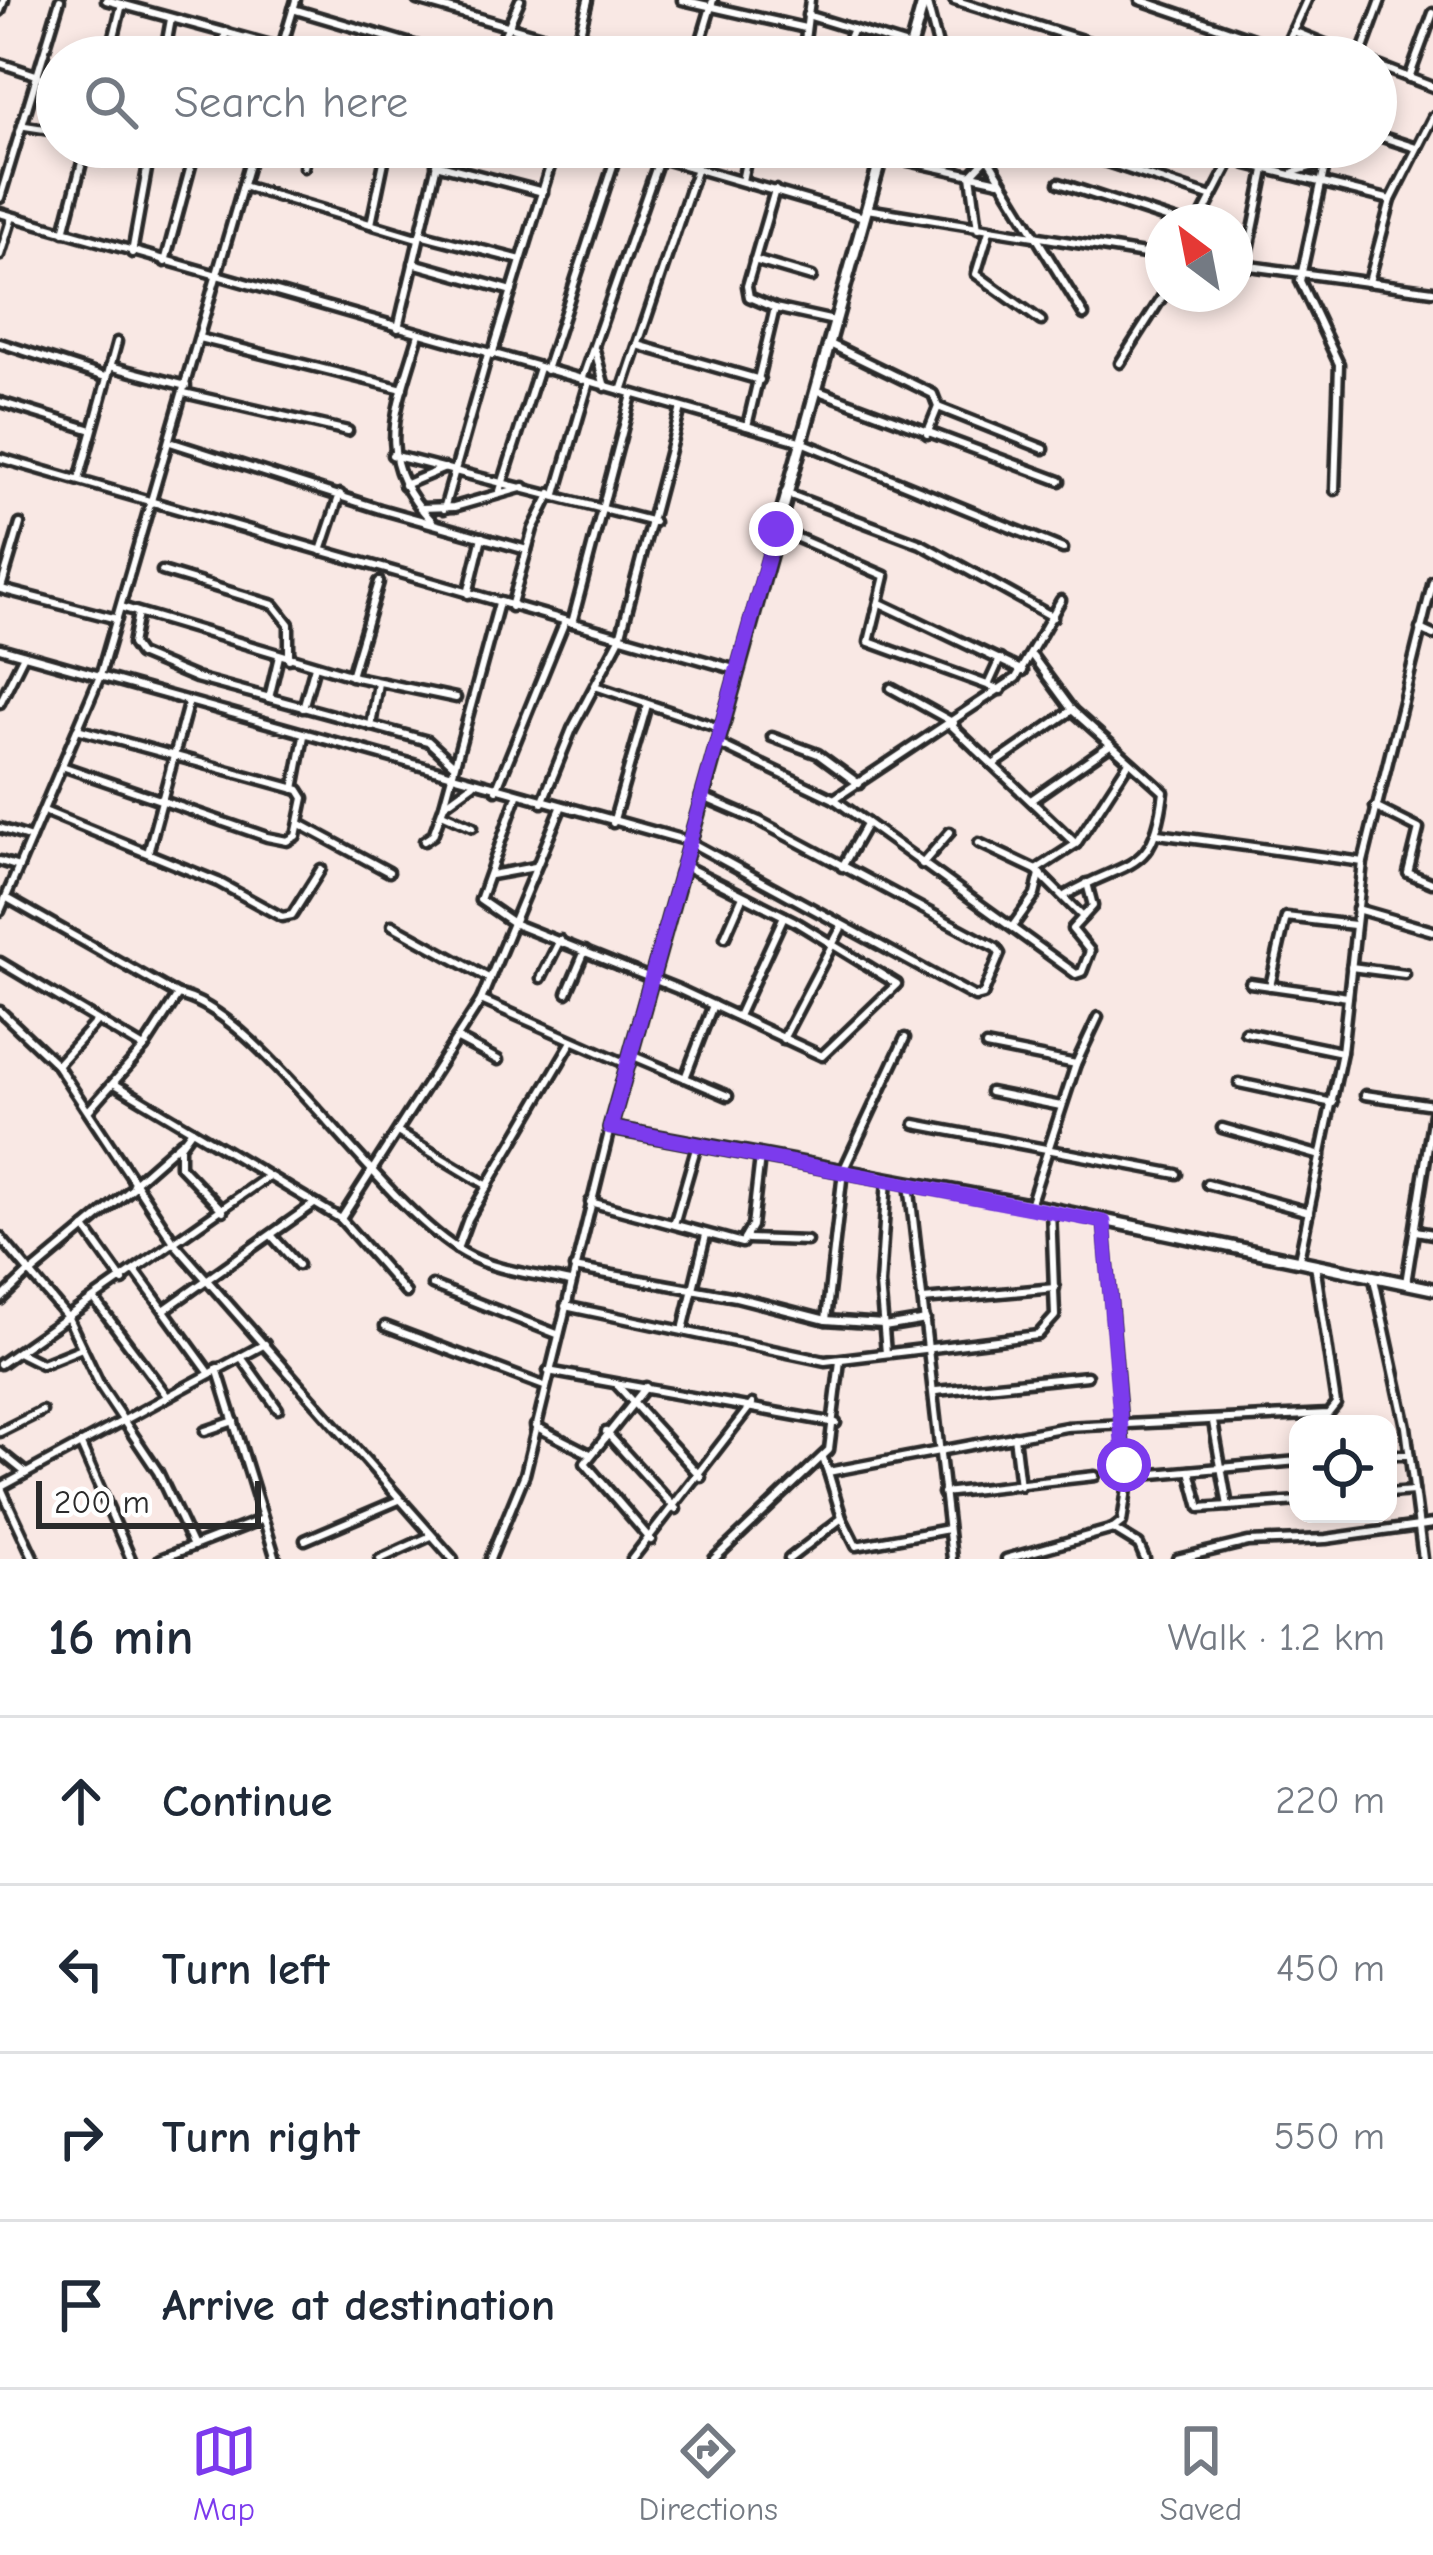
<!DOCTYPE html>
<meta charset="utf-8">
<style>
:root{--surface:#fff;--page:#f6f6f7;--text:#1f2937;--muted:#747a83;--line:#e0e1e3;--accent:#7c3aed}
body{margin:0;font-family:"Comic Neue",sans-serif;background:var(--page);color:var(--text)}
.controls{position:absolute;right:36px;bottom:36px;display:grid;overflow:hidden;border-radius:24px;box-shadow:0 6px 18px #0003}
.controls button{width:108px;height:108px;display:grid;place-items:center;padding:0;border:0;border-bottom:3px solid var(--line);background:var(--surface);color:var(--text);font:60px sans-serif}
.compass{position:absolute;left:1145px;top:204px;width:108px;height:108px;border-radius:50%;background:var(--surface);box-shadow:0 6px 18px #0003;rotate:328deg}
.scale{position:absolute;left:36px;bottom:30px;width:225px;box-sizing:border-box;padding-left:12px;border:6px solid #2b2b2b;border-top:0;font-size:33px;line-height:42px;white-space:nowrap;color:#2b2b2b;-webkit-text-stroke:9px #fff;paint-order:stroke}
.stop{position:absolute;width:36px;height:36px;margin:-27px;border:9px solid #7c3aed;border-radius:50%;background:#fff}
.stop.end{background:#7c3aed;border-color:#fff;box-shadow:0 3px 12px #0008}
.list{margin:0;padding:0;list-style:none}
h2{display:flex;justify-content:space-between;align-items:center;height:156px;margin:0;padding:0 48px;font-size:51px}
h2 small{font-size:39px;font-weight:400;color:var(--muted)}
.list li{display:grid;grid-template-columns:78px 1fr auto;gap:36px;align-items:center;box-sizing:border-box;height:168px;padding:0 48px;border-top:3px solid var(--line)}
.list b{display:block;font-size:45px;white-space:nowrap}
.list em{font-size:39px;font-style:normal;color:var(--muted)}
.icon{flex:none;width:66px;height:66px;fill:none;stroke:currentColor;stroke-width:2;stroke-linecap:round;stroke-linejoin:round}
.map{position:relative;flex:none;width:1433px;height:1559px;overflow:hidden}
.search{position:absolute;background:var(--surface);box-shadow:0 6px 18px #0003;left:36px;right:36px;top:36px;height:132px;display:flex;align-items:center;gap:30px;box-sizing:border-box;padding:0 42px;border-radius:66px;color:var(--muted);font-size:45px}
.sheet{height:828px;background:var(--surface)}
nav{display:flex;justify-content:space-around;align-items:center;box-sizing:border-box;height:168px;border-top:3px solid var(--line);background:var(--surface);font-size:33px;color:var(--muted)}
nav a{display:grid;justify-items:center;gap:6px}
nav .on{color:var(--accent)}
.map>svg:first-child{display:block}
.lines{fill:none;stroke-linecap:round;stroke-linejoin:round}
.street-casing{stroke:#2b2b2b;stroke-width:15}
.secondary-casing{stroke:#2b2b2b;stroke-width:18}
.street{stroke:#fff;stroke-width:6}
.secondary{stroke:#fff;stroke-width:9}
.route{stroke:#7c3aed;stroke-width:15}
</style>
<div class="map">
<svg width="1433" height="1559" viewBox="0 0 1433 1559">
<rect width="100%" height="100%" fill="#f9e8e4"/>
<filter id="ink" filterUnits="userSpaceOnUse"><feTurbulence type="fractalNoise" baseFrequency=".00833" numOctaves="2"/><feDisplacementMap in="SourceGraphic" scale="24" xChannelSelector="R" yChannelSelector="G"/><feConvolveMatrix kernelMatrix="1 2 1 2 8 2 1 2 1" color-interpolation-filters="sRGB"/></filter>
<g filter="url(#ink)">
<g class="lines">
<defs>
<g id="street">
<polyline points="106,0 315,57"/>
<polyline points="417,0 576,46"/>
<polyline points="682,0 805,28"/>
<polyline points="926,0 941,57"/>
<polyline points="954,0 1137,57"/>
<polyline points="1140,0 1285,50"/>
<polyline points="293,9 455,57"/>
<polyline points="0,11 4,0"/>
<polyline points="807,15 911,47"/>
<polyline points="1293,31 1357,57"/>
<polyline points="940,52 959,57"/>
<polyline points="109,57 122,4"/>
<polyline points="164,57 171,19"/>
<polyline points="219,57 226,32"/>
<polyline points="279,57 296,0"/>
<polyline points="495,57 520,0"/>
<polyline points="574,57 588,0"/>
<polyline points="670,57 672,51"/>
<polyline points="696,57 713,0"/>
<polyline points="803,57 810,0"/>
<polyline points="841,57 853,29"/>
<polyline points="1281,57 1307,0"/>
<polyline points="1360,57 1381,0"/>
<polyline points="0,63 39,76"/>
<polyline points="1376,65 1433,87"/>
<polyline points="1409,78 1433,13"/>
<polyline points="25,126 57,131"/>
<polyline points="1376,135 1416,148"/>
<polyline points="170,147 251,156"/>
<polyline points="417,147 439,153"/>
<polyline points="622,147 864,217"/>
<polyline points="829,147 878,166"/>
<polyline points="981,147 1084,315"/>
<polyline points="1061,147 1212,197"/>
<polyline points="1211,147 1247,164 1391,200"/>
<polyline points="1329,147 1300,281 1339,364 1335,490"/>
<polyline points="881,155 999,181"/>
<polyline points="667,159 670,147"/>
<polyline points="436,164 543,192"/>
<polyline points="304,167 309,147"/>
<polyline points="1294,172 1324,163"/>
<polyline points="742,181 749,147"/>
<polyline points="1059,183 1178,222"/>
<polyline points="243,186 417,238"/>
<polyline points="0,198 60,0"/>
<polyline points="867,209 1163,257"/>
<polyline points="0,213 799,441 1063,549"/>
<polyline points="1199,222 1238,147"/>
<polyline points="371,224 387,147"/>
<polyline points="978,229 971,175 987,158"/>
<polyline points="989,231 976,274 1041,321"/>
<polyline points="64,232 86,147"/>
<polyline points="420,234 521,260"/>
<polyline points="132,253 151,147"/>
<polyline points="0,255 12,217"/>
<polyline points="754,260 812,277"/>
<polyline points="165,262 196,147"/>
<polyline points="413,263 512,291"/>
<polyline points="1235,264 1433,291"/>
<polyline points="1246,265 1265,170"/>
<polyline points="1369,282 1391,200 1433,117"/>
<polyline points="775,308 834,321"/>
<polyline points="398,328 441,147"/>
<path d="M 419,334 C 397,409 371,458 432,521"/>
<polyline points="199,338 403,389"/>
<polyline points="0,343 105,377"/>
<polyline points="830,344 933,394 938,407 927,434"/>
<polyline points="641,346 760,380"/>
<polyline points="595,350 605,387"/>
<polyline points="492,355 556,147"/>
<polyline points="1120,363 1164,294"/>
<polyline points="110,366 186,386"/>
<polyline points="546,370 619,147"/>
<polyline points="582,380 660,157"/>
<polyline points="816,390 1060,481"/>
<polyline points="622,391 697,168"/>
<polyline points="184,393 348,431"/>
<polyline points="0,402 92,430"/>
<polyline points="938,407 1044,449"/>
<polyline points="747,426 775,308 749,297 747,286 775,190"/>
<polyline points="170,442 380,509 527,550"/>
<polyline points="392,455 654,522"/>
<polyline points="0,458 737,670"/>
<polyline points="79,480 117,342"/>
<polyline points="404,485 445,468"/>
<polyline points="500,491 539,368"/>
<polyline points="785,493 921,544 1053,617"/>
<polyline points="556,494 589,382"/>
<polyline points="420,508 454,507 524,487"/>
<polyline points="444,509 488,354"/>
<polyline points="779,530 885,576 869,642 1001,690"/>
<polyline points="321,551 340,494"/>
<polyline points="162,571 274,605 289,624 289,659"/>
<polyline points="1,588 20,524"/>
<polyline points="1,589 117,619"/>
<polyline points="468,594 482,537"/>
<polyline points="880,603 1023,671"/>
<polyline points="121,607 356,677 456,698"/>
<polyline points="511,607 533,529 551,493"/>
<polyline points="138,613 132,644 139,654 196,678 428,741 453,764"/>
<polyline points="572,623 632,395"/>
<polyline points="1420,629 1433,635"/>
<polyline points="0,648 688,841 975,997 983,995 1000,954 996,948 759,821 701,796"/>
<path d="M 1033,657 L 1072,710 L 1164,792 C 1154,876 1129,858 1066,895"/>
<polyline points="351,676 379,582"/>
<polyline points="989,683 1000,659"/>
<polyline points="598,687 719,728"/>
<polyline points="891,688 954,723"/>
<polyline points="269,698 279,656"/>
<polyline points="0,703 24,655"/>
<polyline points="303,708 315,666"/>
<polyline points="951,725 1076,844"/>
<polyline points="371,726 378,683"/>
<polyline points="772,737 818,754 859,784"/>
<polyline points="719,744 834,799 1076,974 1082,972 1090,951 1072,929 1093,906 1087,883"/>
<polyline points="993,765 1072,710"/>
<polyline points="62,766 267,837 287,841 296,836 304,798 299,790 77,729"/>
<polyline points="294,789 304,736"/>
<polyline points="496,790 565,621"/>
<polyline points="517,796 480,900 515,924 678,989 822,1056 897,984 794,921 683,865"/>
<polyline points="834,799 1016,678 1061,600"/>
<polyline points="1031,800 1110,745"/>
<polyline points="542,803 572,729 620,638 681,408"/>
<polyline points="444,805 473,784"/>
<polyline points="1375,807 1419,829 1408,873 1432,883"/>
<polyline points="44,811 218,882 282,917 292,915 321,869"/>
<polyline points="442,813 473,827"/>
<polyline points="613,823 647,705"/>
<polyline points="300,824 389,872"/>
<polyline points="0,828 31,838"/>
<polyline points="1158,834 1363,862"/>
<polyline points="424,841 433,835 444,805 499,603"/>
<polyline points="979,843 1036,870 1076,844 1129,762"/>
<polyline points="148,853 188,704"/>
<polyline points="0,861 19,867"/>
<polyline points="922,864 950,832"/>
<polyline points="842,867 867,823"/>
<polyline points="1036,870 1083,917"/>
<polyline points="491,875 535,867"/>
<polyline points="7,898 178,995 144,1048 89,1110"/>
<polyline points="1357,909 1433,931"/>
<polyline points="0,911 100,676 254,147"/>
<polyline points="392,925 490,979"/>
<polyline points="1012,927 1035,895 1040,874"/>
<polyline points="725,937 743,896"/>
<polyline points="0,962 144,1048"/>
<polyline points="1351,967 1405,974"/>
<polyline points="541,978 560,940"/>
<polyline points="1250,983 1348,997"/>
<polyline points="1270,986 1286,917 1354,925"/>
<polyline points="567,993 585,951"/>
<path d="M 178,995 C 257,1009 379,1205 464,1253 C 494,1271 536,1274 570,1282"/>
<polyline points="481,1000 629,1065"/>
<polyline points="0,1011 57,1065 176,1245 453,1559"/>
<polyline points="738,1016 784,916"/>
<polyline points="1245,1032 1342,1052"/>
<polyline points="458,1039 498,1060"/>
<polyline points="783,1039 841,928"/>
<polyline points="986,1046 1076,1064"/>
<polyline points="631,1055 728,1096"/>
<polyline points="57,1065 95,1023"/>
<polyline points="685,1078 713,1005"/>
<polyline points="1239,1083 1333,1103"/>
<polyline points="115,1084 341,1219 406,1293"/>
<polyline points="990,1092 1061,1106"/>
<polyline points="1365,1095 1433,1105"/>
<polyline points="915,1124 1177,1174"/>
<polyline points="1222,1128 1321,1156"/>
<polyline points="192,1130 180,1146 180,1166 223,1211"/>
<polyline points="399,1133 488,1186"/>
<polyline points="909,1183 952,1559"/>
<polyline points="133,1184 182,1141"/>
<polyline points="1207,1184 1309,1212"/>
<polyline points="590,1202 742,1243 752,1226 760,1157"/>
<polyline points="1030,1205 1076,1064 1098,1017"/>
<polyline points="341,1219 481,1000 561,808"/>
<polyline points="675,1221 697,1145"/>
<polyline points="1104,1222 1127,1489 1122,1522 1113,1529"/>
<polyline points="85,1228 123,1281"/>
<polyline points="1416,1231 1433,1234"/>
<polyline points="272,1236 298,1265"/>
<polyline points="0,1237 68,1318 101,1387 158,1472 193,1546"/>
<polyline points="748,1239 807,1241"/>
<polyline points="457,1249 468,1219 571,1043"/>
<polyline points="1299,1259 1342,1052 1363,862 1433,581"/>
<polyline points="574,1268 736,1297 826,1320 883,1324"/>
<polyline points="136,1272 208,1371"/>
<polyline points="30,1274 133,1188"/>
<polyline points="1374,1279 1406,1427 1423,1559"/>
<polyline points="1406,1283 1433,1114"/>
<polyline points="432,1285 557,1334"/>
<polyline points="0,1300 28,1273"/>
<polyline points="95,1300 167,1396"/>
<polyline points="923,1300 1055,1288"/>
<polyline points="565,1306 825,1361 1038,1335 1055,1316 1051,1209"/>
<polyline points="164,1310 314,1204"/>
<polyline points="826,1320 843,1171 905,1038"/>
<polyline points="385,1326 544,1386"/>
<polyline points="884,1327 926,1320"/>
<polyline points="683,1330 706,1235"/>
<polyline points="20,1353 42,1364 82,1348"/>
<polyline points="886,1353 880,1284 887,1179"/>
<polyline points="241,1357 278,1409"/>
<polyline points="0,1364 267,1177"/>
<polyline points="217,1368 276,1559"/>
<polyline points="548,1371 836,1423"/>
<polyline points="618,1386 701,1477"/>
<polyline points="646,1387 585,1463 651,1540"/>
<polyline points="936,1391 1087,1376"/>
<polyline points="1213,1422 1228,1506"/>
<polyline points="535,1426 590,1454"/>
<polyline points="205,1431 234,1421"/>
<polyline points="0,1432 42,1411"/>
<polyline points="606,1432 676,1509"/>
<polyline points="1014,1436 1020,1486"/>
<polyline points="81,1445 131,1559"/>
<polyline points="0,1452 26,1473"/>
<polyline points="1388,1455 1408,1455"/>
<polyline points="823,1458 828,1472 1066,1427 1328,1414 1336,1404 1315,1264"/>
<polyline points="1125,1465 1142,1475 1298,1461"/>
<polyline points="1190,1471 1200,1508 1298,1501"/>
<polyline points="0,1486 34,1559"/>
<polyline points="1,1487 265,1344"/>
<polyline points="943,1493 1095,1476"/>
<polyline points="1388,1493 1414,1491"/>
<polyline points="842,1518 856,1546 948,1529"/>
<polyline points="305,1540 399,1500"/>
<polyline points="160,1559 263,1519"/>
<polyline points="380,1559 431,1536"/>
<polyline points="490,1559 525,1474 610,1128"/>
<polyline points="632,1559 752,1404"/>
<polyline points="714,1559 829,1450 840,1361"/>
<polyline points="789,1559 842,1518 828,1472"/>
<polyline points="1006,1559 1113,1529 1139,1545 1145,1559"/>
<polyline points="1177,1559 1248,1542 1326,1539 1433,1524"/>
</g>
<g id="secondary">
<polyline points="908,57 924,0"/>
<polyline points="884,147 610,1128 1051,1209 1433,1289"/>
</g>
</defs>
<!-- street casing -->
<use href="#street" class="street-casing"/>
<!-- secondary casing -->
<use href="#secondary" class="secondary-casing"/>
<!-- street -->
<use href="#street" class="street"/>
<!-- secondary -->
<use href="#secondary" class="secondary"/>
</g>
</g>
<g class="lines" filter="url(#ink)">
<!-- route -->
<polyline class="route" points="776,529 610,1128 1104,1222 1124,1465"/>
</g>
</svg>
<div class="controls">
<button><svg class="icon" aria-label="locate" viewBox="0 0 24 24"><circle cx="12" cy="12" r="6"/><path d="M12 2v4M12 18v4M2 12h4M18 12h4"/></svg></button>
</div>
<svg class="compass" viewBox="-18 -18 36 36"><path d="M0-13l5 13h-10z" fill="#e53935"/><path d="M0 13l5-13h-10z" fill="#747a83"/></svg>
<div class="scale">200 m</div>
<div class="stop" style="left:1124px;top:1465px"></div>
<div class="stop end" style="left:776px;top:529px"></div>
<div class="search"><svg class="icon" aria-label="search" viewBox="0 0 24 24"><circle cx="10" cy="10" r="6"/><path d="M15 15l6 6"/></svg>Search here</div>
</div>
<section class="sheet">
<h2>16 min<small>Walk · 1.2 km</small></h2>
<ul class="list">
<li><svg class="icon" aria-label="ahead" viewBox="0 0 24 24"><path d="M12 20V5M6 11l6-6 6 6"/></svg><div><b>Continue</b></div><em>220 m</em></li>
<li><svg class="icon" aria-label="left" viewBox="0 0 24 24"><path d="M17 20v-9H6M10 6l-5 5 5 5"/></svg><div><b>Turn left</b></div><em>450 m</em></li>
<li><svg class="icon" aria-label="right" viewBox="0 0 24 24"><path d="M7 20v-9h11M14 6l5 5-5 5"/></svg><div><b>Turn right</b></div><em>550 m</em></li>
<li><svg class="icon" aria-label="arrive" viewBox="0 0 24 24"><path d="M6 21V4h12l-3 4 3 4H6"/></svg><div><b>Arrive at destination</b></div></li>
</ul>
</section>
<nav>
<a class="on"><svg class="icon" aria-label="map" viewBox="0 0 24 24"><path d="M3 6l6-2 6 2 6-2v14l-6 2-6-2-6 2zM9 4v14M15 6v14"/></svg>Map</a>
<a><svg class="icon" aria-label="directions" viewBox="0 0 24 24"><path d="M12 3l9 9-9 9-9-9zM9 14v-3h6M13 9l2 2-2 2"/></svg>Directions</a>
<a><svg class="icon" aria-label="saved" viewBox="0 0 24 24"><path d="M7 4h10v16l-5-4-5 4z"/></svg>Saved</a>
</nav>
